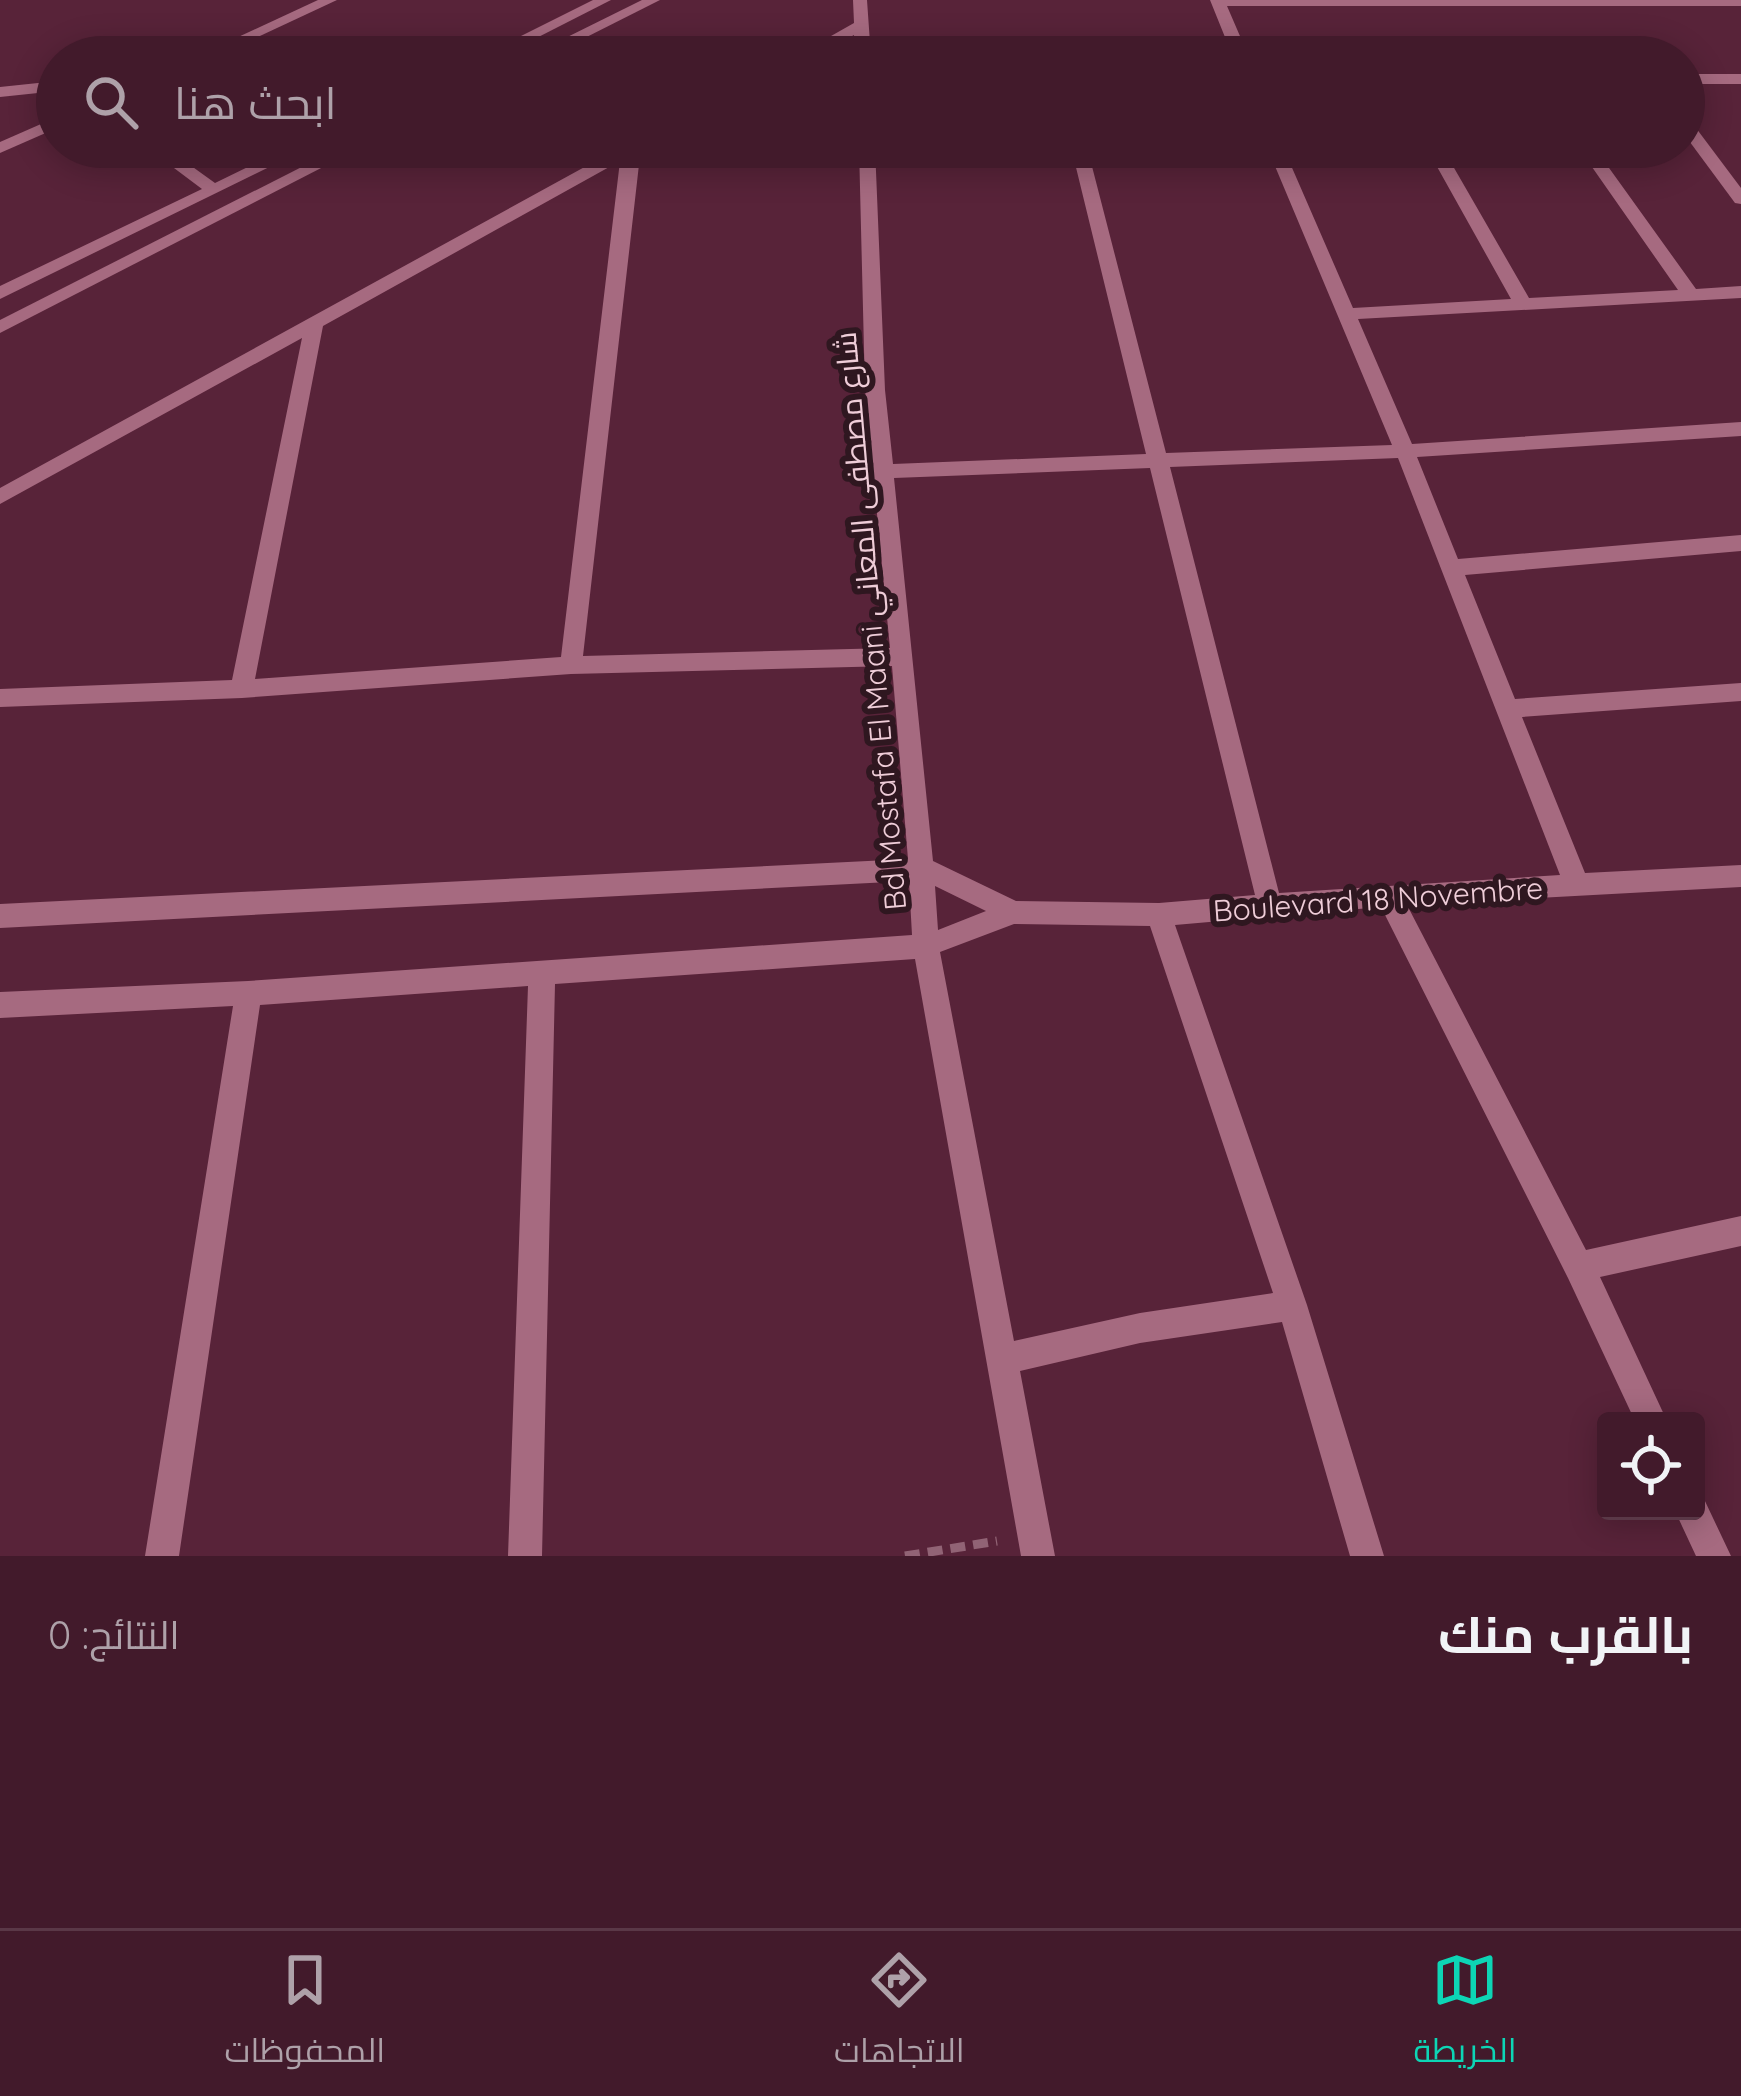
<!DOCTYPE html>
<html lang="ar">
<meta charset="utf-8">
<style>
:root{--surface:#421a2b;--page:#4c2737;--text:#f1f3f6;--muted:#aea1a9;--line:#5a3847;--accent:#0dd5b5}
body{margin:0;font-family:Quicksand,Cairo,sans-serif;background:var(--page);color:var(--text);direction:rtl}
.controls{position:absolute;right:36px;bottom:36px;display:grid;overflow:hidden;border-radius:12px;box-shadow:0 6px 30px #0003}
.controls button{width:108px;height:108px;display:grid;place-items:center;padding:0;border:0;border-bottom:3px solid var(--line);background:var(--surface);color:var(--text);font:60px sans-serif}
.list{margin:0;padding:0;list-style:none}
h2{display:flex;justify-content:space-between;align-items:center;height:156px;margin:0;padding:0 48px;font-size:51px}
h2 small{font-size:39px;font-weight:400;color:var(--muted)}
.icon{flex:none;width:66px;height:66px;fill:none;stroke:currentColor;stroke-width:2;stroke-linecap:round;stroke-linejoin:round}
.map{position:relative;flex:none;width:1741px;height:1556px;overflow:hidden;direction:ltr}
.search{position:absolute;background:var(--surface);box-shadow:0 6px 30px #0003;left:36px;right:36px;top:36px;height:132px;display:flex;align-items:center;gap:30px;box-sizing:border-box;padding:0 42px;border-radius:66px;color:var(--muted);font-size:45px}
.sheet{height:372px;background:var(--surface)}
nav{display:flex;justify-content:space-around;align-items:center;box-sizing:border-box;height:168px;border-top:3px solid var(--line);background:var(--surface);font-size:33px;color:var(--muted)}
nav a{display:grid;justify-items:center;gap:6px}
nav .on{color:var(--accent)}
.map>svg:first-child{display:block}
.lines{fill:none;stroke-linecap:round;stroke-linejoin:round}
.path{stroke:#916375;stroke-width:9;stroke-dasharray:15 8;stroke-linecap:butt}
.street{fill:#a66a80;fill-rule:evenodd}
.labels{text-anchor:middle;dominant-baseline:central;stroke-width:12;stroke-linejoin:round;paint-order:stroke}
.street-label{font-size:30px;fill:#efcdd8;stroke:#2f1720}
</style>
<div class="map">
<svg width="1741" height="1556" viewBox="0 0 1741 1556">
<rect width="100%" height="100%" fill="#582339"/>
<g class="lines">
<!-- path -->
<polyline class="path" points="905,1556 997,1541"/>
<!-- street -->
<g class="street">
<polygon points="318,0 337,0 215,57 195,57"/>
<polygon points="593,0 611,0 499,57 479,57"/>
<polygon points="642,0 660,0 547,57 527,57"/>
<polygon points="853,0 867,0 871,57 855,57 854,35 813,57 794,57 854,23"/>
<polygon points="1210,0 1741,0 1741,6 1227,6 1249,57 1233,57"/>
<rect x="1684" y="74" width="57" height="10"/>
<polygon points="57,81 57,91 0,97 0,87"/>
<polygon points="57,117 57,128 0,153 0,142"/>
<polygon points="1684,118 1690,120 1741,188 1741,204 1735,203 1684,134"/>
<polygon points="146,147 165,147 215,183 289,147 310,147 0,299 0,286 202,189"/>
<polygon points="341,147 362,147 0,333 0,320"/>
<path d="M 621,147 L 641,147 L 583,656 L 890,648 L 865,390 L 859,147 L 875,147 L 885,390 L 893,464 L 1146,454 L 1071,147 L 1087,147 L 1166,453 L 1392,445 L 1267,147 L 1283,147 L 1353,308 L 1511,299 L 1426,147 L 1442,147 L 1529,298 L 1678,290 L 1578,147 L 1594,147 L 1696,289 L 1741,286 L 1741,298 L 1358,319 L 1412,444 L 1741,422 L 1741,436 L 1417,457 L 1458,559 L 1741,535 L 1741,551 L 1465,575 L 1515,699 L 1741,683 L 1741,701 L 1522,717 L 1585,873 L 1741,865 L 1741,887 L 1407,905 L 1586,1250 L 1741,1216 L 1741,1246 L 1600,1277 L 1667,1421 L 1635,1421 L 1568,1278 L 1381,907 L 1175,925 L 1307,1305 L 1384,1556 L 1350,1556 L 1282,1322 L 1140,1343 L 1020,1371 L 1055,1556 L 1021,1556 L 915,959 L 555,984 L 542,1556 L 508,1556 L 528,986 L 260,1005 L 179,1556 L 145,1556 L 233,1006 L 0,1018 L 0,992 L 248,981 L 912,935 L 909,881 L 0,928 L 0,904 L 908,859 L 892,666 L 571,674 L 242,698 L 0,707 L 0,689 L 232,680 L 302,338 L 0,504 L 0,488 ZM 620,161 L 561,657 L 255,679 L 323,326 ZM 1398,458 L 1560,875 L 1279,893 L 1170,467 ZM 1150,468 L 1255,895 L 1159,903 L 1016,901 L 933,861 L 894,478 ZM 935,886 L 986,911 L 938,930 ZM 1014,924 L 1150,926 L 1273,1293 L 1140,1313 L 1014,1341 L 940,952 Z"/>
<polygon points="1696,1496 1704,1499 1731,1556 1696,1556 1675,1511 1696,1511"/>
</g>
</g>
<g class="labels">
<!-- street labels -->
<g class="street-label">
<text transform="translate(870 621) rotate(-95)">Bd Mostafa El Maani شارع مصطفى المعاني</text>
<text transform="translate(1378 899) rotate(-4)">Boulevard 18 Novembre</text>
</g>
</g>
</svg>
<div class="controls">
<button><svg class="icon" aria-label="locate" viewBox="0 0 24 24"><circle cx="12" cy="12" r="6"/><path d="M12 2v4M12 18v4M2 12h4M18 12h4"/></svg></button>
</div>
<div class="search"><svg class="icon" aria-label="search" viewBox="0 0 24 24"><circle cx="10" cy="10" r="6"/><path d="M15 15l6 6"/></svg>ابحث هنا</div>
</div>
<section class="sheet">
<h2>بالقرب منك<small>النتائج: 0</small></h2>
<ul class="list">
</ul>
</section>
<nav>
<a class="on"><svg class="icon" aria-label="map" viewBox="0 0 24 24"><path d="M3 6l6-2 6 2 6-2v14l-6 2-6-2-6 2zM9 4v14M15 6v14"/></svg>الخريطة</a>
<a><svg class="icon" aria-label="directions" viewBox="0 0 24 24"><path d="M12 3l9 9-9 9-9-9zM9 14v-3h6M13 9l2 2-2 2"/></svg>الاتجاهات</a>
<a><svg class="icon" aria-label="saved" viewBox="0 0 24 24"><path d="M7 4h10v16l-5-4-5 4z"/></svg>المحفوظات</a>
</nav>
